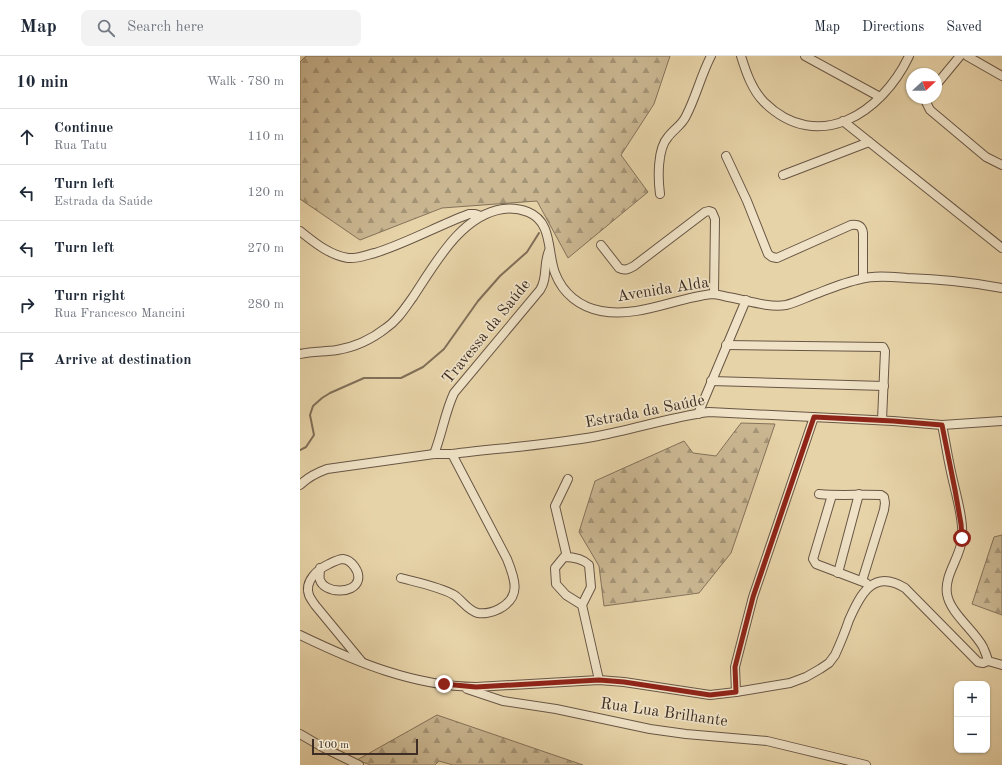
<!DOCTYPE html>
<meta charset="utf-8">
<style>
:root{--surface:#fff;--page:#f2f2f3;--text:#1f2937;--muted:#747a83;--line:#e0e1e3}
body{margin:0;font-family:"Old Standard TT",serif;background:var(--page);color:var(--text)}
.controls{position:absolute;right:12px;bottom:12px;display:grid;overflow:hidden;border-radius:8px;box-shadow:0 1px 3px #0004}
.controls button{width:36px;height:36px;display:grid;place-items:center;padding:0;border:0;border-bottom:1px solid var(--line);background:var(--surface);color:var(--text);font:20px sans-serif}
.compass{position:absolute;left:606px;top:12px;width:36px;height:36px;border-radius:50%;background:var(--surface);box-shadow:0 1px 3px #0004;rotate:68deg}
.scale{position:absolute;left:12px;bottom:10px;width:106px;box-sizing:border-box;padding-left:4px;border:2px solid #3d2d24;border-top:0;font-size:11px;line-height:14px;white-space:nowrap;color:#3d2d24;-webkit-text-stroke:3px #efe2c6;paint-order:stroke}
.stop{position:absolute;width:12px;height:12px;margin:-9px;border:3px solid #8f2418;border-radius:50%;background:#fff}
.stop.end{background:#8f2418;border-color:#fff;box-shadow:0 1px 4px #0008}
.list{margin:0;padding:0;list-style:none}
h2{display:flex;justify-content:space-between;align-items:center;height:52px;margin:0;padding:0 16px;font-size:17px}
h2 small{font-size:13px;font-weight:400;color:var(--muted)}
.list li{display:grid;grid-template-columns:26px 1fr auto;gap:12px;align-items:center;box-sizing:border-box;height:56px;padding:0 16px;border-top:1px solid var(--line)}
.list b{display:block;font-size:15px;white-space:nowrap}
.list p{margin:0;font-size:13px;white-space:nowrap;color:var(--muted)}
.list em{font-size:13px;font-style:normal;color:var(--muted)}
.icon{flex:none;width:22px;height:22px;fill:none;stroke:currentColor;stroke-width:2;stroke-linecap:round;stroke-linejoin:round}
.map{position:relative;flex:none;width:702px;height:709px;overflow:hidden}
header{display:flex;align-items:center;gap:24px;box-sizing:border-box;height:56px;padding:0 20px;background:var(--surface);border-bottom:1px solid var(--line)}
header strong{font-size:19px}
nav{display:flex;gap:22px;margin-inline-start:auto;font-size:14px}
.search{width:280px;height:36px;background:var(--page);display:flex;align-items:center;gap:10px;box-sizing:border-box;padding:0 14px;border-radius:8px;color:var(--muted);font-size:15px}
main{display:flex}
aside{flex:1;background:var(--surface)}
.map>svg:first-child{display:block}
.forest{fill:url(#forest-firs);stroke:#84725b}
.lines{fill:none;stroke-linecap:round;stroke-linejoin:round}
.stream{stroke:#806f58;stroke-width:2}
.minor-casing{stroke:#685645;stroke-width:10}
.minor{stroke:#efe2c6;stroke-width:8}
.route{stroke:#8f2418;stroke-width:5}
.labels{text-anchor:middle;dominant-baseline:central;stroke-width:3.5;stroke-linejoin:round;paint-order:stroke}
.street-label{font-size:16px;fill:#3d2d24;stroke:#efe2c6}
</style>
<header>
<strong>Map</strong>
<div class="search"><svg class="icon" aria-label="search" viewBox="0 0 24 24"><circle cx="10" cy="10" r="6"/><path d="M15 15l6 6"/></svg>Search here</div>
<nav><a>Map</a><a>Directions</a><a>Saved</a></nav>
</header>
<main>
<aside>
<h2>10 min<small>Walk · 780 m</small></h2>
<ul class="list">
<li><svg class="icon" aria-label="ahead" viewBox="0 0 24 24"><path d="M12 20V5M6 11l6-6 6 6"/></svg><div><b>Continue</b><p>Rua Tatu</p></div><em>110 m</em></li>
<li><svg class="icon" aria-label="left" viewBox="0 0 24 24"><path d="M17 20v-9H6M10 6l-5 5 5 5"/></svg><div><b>Turn left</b><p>Estrada da Saúde</p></div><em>120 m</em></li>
<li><svg class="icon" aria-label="left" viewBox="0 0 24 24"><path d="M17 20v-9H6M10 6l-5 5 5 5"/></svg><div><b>Turn left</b></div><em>270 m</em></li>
<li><svg class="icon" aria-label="right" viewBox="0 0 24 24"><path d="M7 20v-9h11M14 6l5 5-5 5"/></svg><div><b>Turn right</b><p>Rua Francesco Mancini</p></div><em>280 m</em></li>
<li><svg class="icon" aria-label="arrive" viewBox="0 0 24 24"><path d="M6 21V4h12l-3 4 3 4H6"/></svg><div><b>Arrive at destination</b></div></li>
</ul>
</aside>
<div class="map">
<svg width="702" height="709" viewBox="0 0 702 709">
<defs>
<pattern id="forest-firs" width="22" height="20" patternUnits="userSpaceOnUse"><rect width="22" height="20" fill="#cab792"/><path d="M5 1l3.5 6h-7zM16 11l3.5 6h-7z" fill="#a59577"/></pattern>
</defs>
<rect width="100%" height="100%" fill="#e7d3a8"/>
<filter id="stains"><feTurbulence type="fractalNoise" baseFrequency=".005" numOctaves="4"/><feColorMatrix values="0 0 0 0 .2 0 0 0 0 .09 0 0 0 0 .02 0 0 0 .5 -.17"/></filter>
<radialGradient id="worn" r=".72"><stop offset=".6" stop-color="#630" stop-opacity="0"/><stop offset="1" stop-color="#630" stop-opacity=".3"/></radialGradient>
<!-- forest -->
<g class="forest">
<polygon points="6,0 370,0 354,48 321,99 348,136 268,202 237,145 142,152 60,184 0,143 0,6"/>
<polygon points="441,367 475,368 431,497 399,537 304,550 299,510 279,476 295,425 384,385 393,397 416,400"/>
<polygon points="702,479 702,559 672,548 694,481"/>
<polygon points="137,659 283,709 153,709 139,705 135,709 71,709 57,704"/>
</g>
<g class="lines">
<!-- stream -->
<polyline class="stream" points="0,394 6,391 14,379 10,359 13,350 22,342 30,337 64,322 101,322 123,311 144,293 178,245 200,220 227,196 239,177"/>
<defs>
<g id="minor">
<path d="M 441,0 C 446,16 452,34 464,46 C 518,99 582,57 609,0"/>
<polyline points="505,0 580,41"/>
<polyline points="667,0 702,20"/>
<polyline points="636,29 660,0"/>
<polyline points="626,42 626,46 630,54 686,101 702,109"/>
<polyline points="543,65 702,192"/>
<path d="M 426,100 L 447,145 L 468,198 L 472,201 L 477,202 L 551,169 C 559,168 562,170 563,177 L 563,222"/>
<polyline points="483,119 569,86"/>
<path d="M 360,138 C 358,123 357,93 368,81 C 374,73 382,69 386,60 C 396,41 401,19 411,0"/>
<path d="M 0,175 C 14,186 29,199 48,202 C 57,203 66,199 75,197 C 107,187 137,170 169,158 L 175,158 L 181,160"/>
<path d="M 301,189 L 319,212 C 325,215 329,213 334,210 L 405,156 L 409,155 L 412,156 L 415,163 L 414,238"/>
<polyline points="426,289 583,291 585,295 582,364"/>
<path d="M 0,298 C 12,295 25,296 37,294 C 55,291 72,283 86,272 C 98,264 105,252 113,241 C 135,208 161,159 203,153 C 211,152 220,153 228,156 C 253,166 247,196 255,217 C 263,238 280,251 301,255 C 339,262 375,242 412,238 C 417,238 423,240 428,241 C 446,244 468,252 486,249 C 495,247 505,242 513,239 C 529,233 545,226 561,223 C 575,219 592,221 607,222 C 639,223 670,226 702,232"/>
<polyline points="411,325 584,330"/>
<polyline points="398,358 446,244"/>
<path d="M 642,369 C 645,383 647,397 650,411 C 654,432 664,462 662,483 C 660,502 644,519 647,538 C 650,557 674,574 683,591 C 685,596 687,600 688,605 L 702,609"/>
<path d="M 134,398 C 142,378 145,356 154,337 L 240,234 C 248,222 243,208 249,195"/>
<path d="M 0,429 C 8,421 16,417 27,413 L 134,398 L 152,398 C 200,392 250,389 298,380 C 335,373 371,361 409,356 L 593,365 L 642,369 L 702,365"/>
<path d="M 519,438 C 540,440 560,438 581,439 L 584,441 L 585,447 L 584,454 L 562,525"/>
<polyline points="532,439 513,503 516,508 566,527"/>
<polyline points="267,501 255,450 268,423"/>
<path d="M 20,512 C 20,516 19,521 20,524 C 24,537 54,539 58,524 C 60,516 52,504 43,503 C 39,503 33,506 29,508 C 18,513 4,525 9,539 C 10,542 13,546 15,549 L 62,606"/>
<polyline points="538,517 559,438"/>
<path d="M 101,522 C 116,526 141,531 154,539 C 162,544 168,555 178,557 C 184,558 193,556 199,553 C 222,541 215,523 207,503 L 152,398"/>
<path d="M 282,549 L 266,539 L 256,528 L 255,512 L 264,501 C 274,501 283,503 289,509 L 291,531 L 282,549 L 299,624"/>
<path d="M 0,579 C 56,606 113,630 176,631 L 299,624 L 324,626 L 410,639 L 436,636 L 490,627 L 506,621 L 520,613 L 529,607 L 535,599 C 540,588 545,576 549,564 C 560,539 573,512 605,532 L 678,606 L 683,607 L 688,605"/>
<polyline points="167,633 203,645 256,653 350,673 386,678 467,685 566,709"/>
<polyline points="436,636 435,611 453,541 514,361"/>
<polyline points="0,678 24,692 59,709"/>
</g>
</defs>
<!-- minor casing -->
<use href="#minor" class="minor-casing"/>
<!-- minor -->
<use href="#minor" class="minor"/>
</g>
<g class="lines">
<!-- route -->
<polyline class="route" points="144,628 176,631 299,624 324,626 410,639 436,636 435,611 453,541 514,361 593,365 642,369 655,434 661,468 662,482"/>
</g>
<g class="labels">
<!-- street labels -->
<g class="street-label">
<text transform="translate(363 234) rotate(-9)">Avenida Alda</text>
<text transform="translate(187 276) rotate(-51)">Travessa da Saúde</text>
<text transform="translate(345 356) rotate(-11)">Estrada da Saúde</text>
<text transform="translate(364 657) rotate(8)">Rua Lua Brilhante</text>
</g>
</g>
<rect width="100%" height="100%" filter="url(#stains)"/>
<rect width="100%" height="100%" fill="url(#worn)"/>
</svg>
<div class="controls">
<button>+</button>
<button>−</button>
</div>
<svg class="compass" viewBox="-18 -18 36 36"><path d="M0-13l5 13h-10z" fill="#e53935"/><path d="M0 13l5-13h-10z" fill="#747a83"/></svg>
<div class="scale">100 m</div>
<div class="stop" style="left:662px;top:482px"></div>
<div class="stop end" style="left:144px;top:628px"></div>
</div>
</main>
